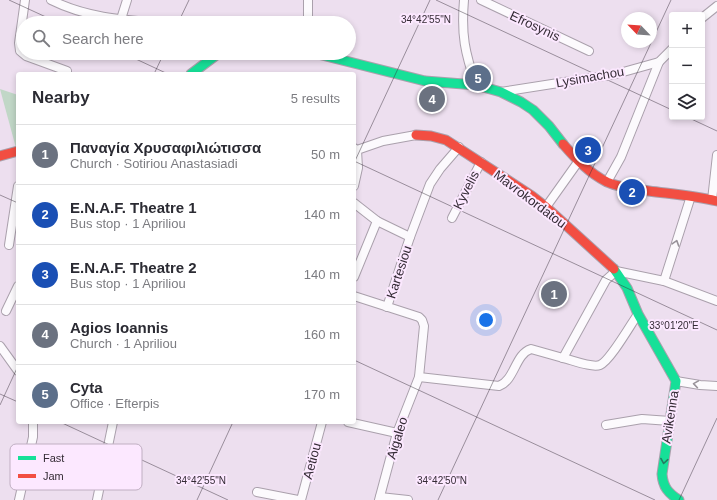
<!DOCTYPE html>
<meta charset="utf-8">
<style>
:root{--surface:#fff;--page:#f2f2f3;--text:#2b2b33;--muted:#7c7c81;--line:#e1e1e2;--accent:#b45309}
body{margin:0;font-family:Helvetica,sans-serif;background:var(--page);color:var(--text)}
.controls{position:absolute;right:12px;top:12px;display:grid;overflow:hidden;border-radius:4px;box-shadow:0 2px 6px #0003}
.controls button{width:36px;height:36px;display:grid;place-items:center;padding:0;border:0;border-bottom:1px solid var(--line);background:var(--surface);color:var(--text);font:20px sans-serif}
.compass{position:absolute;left:621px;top:12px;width:36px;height:36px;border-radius:50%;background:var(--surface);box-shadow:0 2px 6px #0003;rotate:295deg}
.you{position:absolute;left:486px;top:320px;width:14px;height:14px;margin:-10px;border:3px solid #fff;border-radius:50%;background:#1a73e8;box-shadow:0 0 0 6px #1a73e833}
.badge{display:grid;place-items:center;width:26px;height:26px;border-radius:50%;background:var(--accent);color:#fff;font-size:13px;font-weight:700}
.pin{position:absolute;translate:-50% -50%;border:2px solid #fff;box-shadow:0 1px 4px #0006}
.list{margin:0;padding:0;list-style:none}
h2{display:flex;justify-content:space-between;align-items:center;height:52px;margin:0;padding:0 16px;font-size:17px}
h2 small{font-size:13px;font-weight:400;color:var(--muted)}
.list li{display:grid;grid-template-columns:26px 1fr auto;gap:12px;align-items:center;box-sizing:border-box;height:60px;padding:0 16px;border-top:1px solid var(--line)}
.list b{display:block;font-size:15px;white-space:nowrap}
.list p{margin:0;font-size:13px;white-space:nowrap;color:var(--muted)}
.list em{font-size:13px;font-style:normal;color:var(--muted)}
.icon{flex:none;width:22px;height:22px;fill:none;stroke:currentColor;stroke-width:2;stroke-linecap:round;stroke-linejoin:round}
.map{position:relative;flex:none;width:717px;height:500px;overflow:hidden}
.search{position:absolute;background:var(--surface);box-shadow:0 2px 6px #0003;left:16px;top:16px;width:340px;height:44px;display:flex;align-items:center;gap:10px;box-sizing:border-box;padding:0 14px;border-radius:22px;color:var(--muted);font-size:15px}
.panel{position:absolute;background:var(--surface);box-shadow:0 2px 6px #0003;left:16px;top:72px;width:340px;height:352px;border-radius:4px}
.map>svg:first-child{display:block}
.green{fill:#c1d7c7}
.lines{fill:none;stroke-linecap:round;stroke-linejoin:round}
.street-casing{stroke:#aaa0ac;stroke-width:10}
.fast-casing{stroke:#aaa0ac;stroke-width:11}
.jam-casing{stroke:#aaa0ac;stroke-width:11}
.street{stroke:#fcfafd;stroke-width:8}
.fast{stroke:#16e098;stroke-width:9}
.jam{stroke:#f24e42;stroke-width:9}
.oneway{stroke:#989299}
.oneway2{stroke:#267c62}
.ticks{fill:none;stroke:#342b35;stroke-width:1;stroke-opacity:0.45}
.labels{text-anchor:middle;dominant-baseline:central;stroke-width:4;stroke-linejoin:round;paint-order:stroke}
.street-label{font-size:13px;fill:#342b35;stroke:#fce8ff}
.key{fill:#fce8ff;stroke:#c0afc2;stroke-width:1}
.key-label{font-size:11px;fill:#342b35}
.ticks-label{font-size:10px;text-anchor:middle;fill:#342b35;stroke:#fce8ff;stroke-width:4;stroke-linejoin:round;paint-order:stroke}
</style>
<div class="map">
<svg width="717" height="500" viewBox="0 0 717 500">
<rect width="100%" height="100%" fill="#eddfef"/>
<!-- green -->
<polygon class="green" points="0,89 18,95 18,147 16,148"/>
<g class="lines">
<defs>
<g id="street">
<polyline points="25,0 19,43 20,51 26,56 67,71"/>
<path d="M 51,0 C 87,18 124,20 163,23"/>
<path d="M 464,0 C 461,35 465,53 476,85"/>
<polyline points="481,0 589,51"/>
<polyline points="702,18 717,6"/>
<polyline points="121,19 127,0"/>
<polyline points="308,23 308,0"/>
<polyline points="501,92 616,74 659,62 672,49"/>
<polyline points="354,148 357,150 383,141 416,135"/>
<polyline points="607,182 621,157 659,62"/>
<polyline points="354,186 358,168 357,150"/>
<polyline points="712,200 717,155"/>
<polyline points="354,203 377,221 410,237"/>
<polyline points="546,207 578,162"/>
<polyline points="452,218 481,162"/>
<polyline points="9,245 18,186"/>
<polyline points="354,277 377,221"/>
<polyline points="664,281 691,196"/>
<polyline points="354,296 419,317 422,320 424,326 419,377 397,433 379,500"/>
<polyline points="387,307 410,237 430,184 440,169 459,147"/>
<polyline points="6,311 18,286"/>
<polyline points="0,346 18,371"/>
<path d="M 563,358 C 572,360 592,368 600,365 C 610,361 631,324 638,314"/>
<path d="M 419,377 L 499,386 C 515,380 515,354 531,349 L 563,358 L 606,280 L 616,271 L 664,281 L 717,301"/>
<polyline points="676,381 700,385 717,386"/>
<polyline points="348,422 397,433"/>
<polyline points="606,425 642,419 670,421"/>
<polyline points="257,492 298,500"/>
<polyline points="380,497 408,500"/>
<polyline points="19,500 33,437 33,422"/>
<polyline points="97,500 113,422"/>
<polyline points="301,500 322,422"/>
</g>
<g id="fast">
<polyline points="314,53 425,81 476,85 501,92 521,102 533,110 549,126 563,144"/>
<polyline points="191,74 219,53"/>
<path d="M 614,269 L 627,288 L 638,314 L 676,381 L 662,474 C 663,487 668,493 679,500"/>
</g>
<g id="jam">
<polyline points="416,135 431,136 446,140 532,196 546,207 614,269"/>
<path d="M 563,144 C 576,159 589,173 607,182 C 620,188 635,189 649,191 C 672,194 695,196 717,201"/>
<polyline points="0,156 18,151"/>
</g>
</defs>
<!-- street casing -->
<use href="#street" class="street-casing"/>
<!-- fast casing -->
<use href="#fast" class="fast-casing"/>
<!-- jam casing -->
<use href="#jam" class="jam-casing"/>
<!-- street -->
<use href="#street" class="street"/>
<!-- fast -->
<use href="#fast" class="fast"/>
<!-- jam -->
<use href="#jam" class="jam"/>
</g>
<!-- one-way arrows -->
<defs><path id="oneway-chevron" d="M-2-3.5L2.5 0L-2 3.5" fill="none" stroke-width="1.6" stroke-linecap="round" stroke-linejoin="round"/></defs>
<g class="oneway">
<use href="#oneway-chevron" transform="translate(676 243) rotate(-72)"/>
<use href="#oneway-chevron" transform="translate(696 384) rotate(-171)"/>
</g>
<use class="oneway2" href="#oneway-chevron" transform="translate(664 461) rotate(99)"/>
<!-- ticks -->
<path class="ticks" d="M 9,0 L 59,23M 436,0 L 672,110M 178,23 L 189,0M 123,53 L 168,74M 154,74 L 164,53M 687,117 L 717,131M 354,161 L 717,330M 354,163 L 430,0M 0,195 L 18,203M 354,360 L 655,500M 0,394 L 18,402M 0,405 L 18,366M 60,422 L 228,500M 197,500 L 233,422M 438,500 L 671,0M 679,500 L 717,418"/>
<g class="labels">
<!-- street labels -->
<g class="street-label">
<text transform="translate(535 26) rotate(25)">Efrosynis</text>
<text transform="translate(590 77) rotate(-10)">Lysimachou</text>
<text transform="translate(466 190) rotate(-63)">Kyvelis</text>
<text transform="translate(530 199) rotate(37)">Mavrokordatou</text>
<text transform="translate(399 272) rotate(-72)">Kartesiou</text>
<text transform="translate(670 417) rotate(-81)">Avikenna</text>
<text transform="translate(397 438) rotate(-73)">Aigaleo</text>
<text transform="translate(312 461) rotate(-75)">Aetiou</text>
</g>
</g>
<!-- legend -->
<rect x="10" y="444" width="132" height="46" rx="6" class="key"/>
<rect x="18" y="456" width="18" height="4" fill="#16e098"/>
<rect x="18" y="474" width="18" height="4" fill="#f24e42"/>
<g class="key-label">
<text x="43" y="462">Fast</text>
<text x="43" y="480">Jam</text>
</g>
<g class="ticks-label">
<text x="426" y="23">34°42'55"N</text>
<text x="674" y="329">33°01'20"E</text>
<text x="201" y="484">34°42'55"N</text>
<text x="442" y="484">34°42'50"N</text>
</g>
</svg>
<div class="controls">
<button>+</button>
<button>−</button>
<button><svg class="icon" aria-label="layers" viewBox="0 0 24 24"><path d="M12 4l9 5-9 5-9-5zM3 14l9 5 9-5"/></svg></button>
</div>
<svg class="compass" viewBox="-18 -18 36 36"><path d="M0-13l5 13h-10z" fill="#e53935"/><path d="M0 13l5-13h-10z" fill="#7c7c81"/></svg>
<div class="you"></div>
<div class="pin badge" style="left:554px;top:294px;background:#6b7280">1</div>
<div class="pin badge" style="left:632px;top:192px;background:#1a4fb4">2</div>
<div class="pin badge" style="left:588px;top:150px;background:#1a4fb4">3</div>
<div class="pin badge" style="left:432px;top:99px;background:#6b7280">4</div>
<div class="pin badge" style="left:478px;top:78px;background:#5c6f8a">5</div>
<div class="search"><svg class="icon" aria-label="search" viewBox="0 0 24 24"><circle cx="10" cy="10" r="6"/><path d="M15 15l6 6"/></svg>Search here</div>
<section class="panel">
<h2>Nearby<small>5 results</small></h2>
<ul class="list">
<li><span class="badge" style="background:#6b7280">1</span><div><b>Παναγία Χρυσαφιλιώτισσα</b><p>Church · Sotiriou Anastasiadi</p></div><em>50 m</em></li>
<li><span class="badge" style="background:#1a4fb4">2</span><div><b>E.N.A.F. Theatre 1</b><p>Bus stop · 1 Apriliou</p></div><em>140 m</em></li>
<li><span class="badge" style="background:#1a4fb4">3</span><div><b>E.N.A.F. Theatre 2</b><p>Bus stop · 1 Apriliou</p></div><em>140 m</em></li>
<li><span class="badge" style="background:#6b7280">4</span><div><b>Agios Ioannis</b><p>Church · 1 Apriliou</p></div><em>160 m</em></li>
<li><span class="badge" style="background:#5c6f8a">5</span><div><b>Cyta</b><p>Office · Efterpis</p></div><em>170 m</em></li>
</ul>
</section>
</div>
